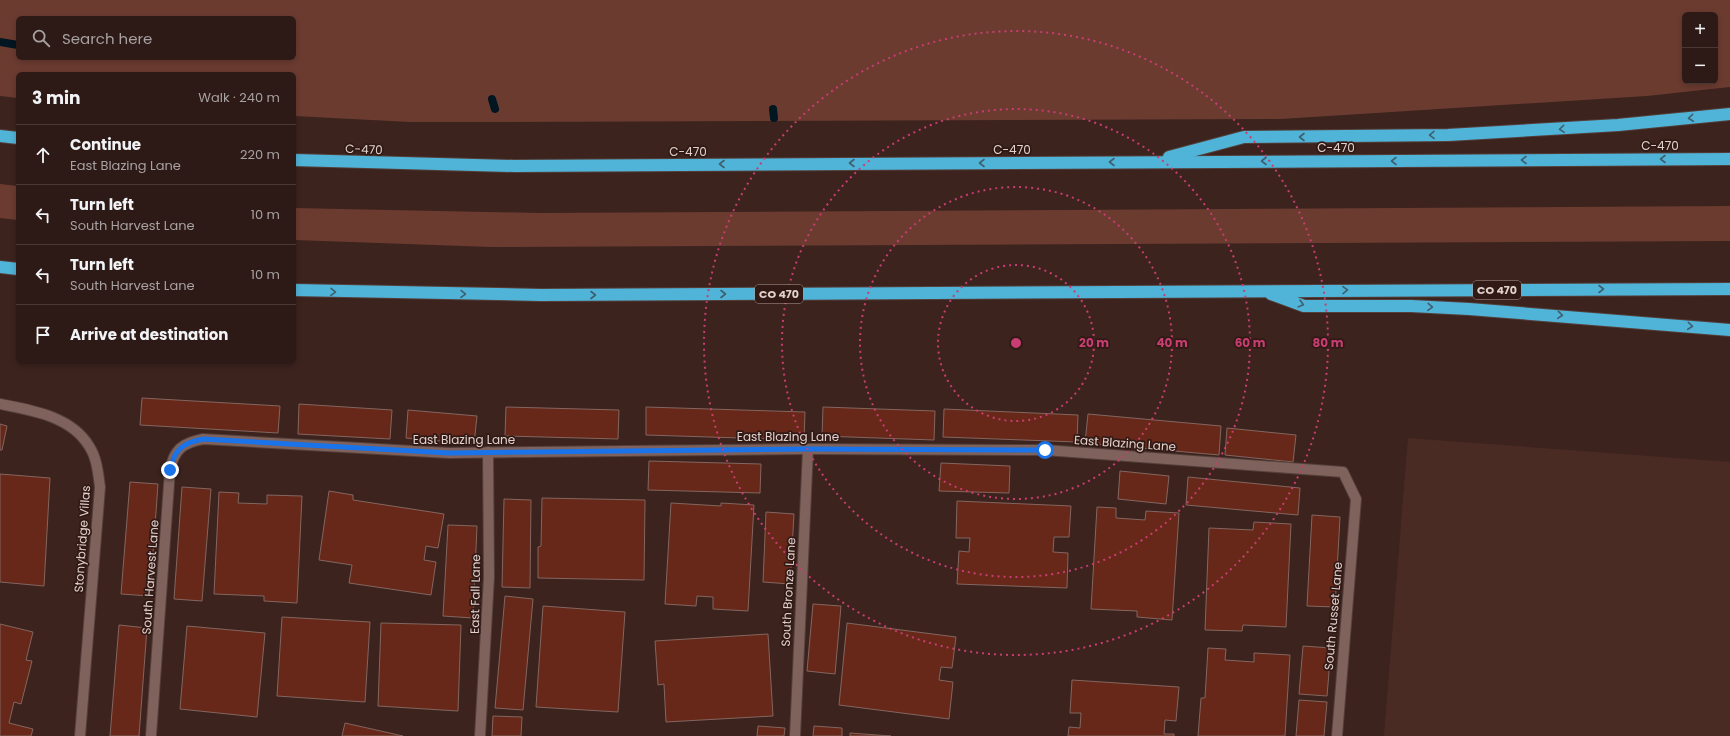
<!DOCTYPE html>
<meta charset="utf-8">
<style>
:root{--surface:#2d1a16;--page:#35231f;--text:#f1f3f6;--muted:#a7a1a1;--line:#483835}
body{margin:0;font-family:Poppins,sans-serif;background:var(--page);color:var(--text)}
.controls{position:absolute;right:12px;top:12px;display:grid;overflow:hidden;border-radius:6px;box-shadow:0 2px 6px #0003}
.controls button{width:36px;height:36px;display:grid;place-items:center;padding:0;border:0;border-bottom:1px solid var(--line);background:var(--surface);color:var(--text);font:20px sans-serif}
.stop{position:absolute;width:12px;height:12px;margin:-9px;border:3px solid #1a73e8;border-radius:50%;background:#fff}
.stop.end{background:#1a73e8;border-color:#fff;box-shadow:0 1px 4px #0008}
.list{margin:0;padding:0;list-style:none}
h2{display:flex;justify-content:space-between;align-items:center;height:52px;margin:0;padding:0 16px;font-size:17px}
h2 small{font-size:13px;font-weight:400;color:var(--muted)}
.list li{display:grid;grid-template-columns:26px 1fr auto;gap:12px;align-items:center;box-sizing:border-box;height:60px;padding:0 16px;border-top:1px solid var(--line)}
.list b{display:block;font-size:15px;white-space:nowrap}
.list p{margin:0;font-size:13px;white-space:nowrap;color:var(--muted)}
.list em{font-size:13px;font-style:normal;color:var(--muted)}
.icon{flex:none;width:22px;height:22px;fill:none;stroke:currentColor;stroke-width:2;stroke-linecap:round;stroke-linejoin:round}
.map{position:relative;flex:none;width:1730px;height:736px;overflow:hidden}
.search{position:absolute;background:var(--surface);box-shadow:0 2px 6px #0003;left:16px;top:16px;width:280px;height:44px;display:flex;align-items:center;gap:10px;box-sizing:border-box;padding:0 14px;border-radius:6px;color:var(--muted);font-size:15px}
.panel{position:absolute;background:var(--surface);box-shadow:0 2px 6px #0003;left:16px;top:72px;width:280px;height:292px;border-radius:6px}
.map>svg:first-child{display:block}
.built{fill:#4a2b24}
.green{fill:#6b3b30;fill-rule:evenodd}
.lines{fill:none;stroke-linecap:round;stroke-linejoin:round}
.stream{stroke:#001620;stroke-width:8}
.building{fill:#67281a;stroke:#83665f}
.minor-casing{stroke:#543f3a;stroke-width:12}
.highway-casing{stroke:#543f3a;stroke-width:14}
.minor{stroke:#7f625b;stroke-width:10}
.highway{stroke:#50b3d8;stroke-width:12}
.oneway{stroke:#3f5f6d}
.route{stroke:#1a73e8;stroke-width:5}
.ring{fill:none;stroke:#c83d72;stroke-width:2;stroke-dasharray:2 4}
.labels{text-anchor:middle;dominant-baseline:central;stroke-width:3.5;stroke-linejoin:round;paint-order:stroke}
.shield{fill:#311a15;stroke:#ad9a96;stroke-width:1}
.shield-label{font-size:11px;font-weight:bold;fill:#e2d1cd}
.street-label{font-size:12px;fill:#e2d1cd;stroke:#311a15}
.centre{fill:#c83d72;stroke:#311a15;stroke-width:2}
.ring-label{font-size:12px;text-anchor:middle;font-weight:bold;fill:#c83d72;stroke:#311a15;stroke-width:3.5;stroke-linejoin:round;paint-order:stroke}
</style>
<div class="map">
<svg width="1730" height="736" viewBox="0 0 1730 736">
<rect width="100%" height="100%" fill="#3c231e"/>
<!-- built -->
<polygon class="built" points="1408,438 1730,462 1730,736 1384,736"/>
<!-- green -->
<g class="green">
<path d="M 0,0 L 1730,0 L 1730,87 L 1647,96 L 1281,119 L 503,122 L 410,122 L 294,116 L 294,74 L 18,74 L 18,98 L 0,96 ZM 1685,15 L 1715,15 L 1715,81 L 1685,81 ZM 18,18 L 294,18 L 294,58 L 18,58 Z"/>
<polygon points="0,184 18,186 18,220 0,218"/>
<polygon points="1730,206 1730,241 491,247 294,240 294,208 539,213"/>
</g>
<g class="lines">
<!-- stream -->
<g class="stream">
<polyline points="0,42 18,45"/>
<polyline points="492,99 495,109"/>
<polyline points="773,109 774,118"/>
</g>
</g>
<!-- building -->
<g class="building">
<polygon points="142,398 280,406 278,433 140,425"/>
<polygon points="299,404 392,410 390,439 298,434"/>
<polygon points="506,407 619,410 618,439 505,436"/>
<polygon points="646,407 805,412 804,440 646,435"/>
<polygon points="823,407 935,411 934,440 822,436"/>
<polygon points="944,409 1078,415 1077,442 943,437"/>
<polygon points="408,410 477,416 474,444 406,438"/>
<polygon points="1088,414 1221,426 1219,455 1085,443"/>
<polygon points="0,424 7,426 2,450 0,450"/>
<polygon points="1227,428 1296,435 1293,462 1225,455"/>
<polygon points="649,461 761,464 760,493 648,490"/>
<polygon points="941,463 1010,466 1009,493 939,491"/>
<polygon points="1120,471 1169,476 1166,504 1118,499"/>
<polygon points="0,474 50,478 44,586 0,582"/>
<polygon points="1188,477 1300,488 1298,515 1186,505"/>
<polygon points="130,482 158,484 150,596 121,594"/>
<polygon points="182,487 211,489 202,601 174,599"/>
<polygon points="329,491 353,495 353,500 444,514 438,548 426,546 424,560 436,562 431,595 349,583 352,565 319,560"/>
<polygon points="219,492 239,493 238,503 267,504 267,495 302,496 297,603 264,601 264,596 214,594"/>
<polygon points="542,498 645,500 644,580 538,578 538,547 541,546"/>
<polygon points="504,499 531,500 530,588 502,587"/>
<polygon points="957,501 1071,506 1069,537 1054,537 1053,552 1068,553 1067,588 957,584 959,551 969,552 970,538 956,538"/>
<polygon points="671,503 721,506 721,503 754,505 748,611 713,609 713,597 697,596 696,606 665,604"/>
<polygon points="1097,507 1116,508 1116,518 1145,520 1146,511 1179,513 1172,620 1137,617 1137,611 1091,609"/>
<polygon points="766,512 794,514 790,584 763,582"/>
<polygon points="1312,515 1340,517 1335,607 1307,606"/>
<polygon points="1254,522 1291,524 1286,627 1243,625 1242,631 1205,630 1209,528 1253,530"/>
<polygon points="448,525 477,526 473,618 443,616"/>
<polygon points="505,596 533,599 523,710 495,708"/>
<polygon points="813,604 841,606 835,674 807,671"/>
<polygon points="543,606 625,612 618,712 536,707"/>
<polygon points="282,617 370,622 365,702 277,696"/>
<polygon points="381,623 461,625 458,711 378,706"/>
<polygon points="847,623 956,637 952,668 941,667 939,680 953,682 949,719 839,705"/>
<polygon points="0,624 33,632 26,660 32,661 21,704 14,702 9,723 33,729 31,736 0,736"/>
<polygon points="119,625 147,628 139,736 110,736"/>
<polygon points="187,626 265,633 257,717 180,709"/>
<polygon points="768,634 773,716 666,722 664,684 658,685 655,641"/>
<polygon points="1303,646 1331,648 1327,696 1299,694"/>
<polygon points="1208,648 1226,649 1225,660 1254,662 1254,653 1290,655 1285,736 1198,736 1201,698 1205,698"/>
<polygon points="1072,680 1179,687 1176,721 1165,720 1164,734 1174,734 1174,736 1068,736 1069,727 1080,728 1081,713 1070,713"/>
<polygon points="1299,700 1327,702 1324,736 1296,736"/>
<polygon points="493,716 522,717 521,736 492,736"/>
<polygon points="345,723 403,736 342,736"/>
<polygon points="758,726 785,728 784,736 757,736"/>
<polygon points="814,726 842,728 842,736 813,736"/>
<polygon points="850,733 891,736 850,736"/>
</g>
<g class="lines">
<defs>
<g id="minor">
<path d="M 0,404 C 31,410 71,416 89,446 C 97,458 98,473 100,487 L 80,736"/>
<path d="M 151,736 L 170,470 C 174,450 182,443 203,439 L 449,453 L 808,449 L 1045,450 L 1343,472 L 1356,499 L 1337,736"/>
<polyline points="480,736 489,577 488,452"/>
<polyline points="795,736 808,449"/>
</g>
<g id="highway">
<polyline points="0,136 18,138"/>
<polyline points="1169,157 1244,137 1448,135 1618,125 1730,114"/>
<polyline points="294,160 514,166 1730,159"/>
<polyline points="0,267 18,269"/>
<polyline points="294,290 541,295 1730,289"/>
<polyline points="1271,294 1304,306 1411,306 1469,309 1730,330"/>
</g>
</defs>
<!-- minor casing -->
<use href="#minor" class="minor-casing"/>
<!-- highway casing -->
<use href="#highway" class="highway-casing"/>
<!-- minor -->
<use href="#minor" class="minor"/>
<!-- highway -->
<use href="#highway" class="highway"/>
</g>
<!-- one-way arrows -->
<defs><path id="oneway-chevron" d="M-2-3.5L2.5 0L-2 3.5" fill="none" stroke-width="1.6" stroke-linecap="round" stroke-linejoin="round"/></defs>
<g class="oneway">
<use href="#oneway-chevron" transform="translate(1691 118) rotate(174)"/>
<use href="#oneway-chevron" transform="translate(1562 129) rotate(175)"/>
<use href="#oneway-chevron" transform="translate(1432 135) rotate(179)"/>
<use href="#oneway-chevron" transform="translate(1302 137) rotate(180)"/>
<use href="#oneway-chevron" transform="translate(1663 159) rotate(180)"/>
<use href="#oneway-chevron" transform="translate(1524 160) rotate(180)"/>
<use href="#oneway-chevron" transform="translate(1264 161) rotate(180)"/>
<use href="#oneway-chevron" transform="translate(1394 161) rotate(180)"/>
<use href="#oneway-chevron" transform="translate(1112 162) rotate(180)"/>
<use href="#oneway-chevron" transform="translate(852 163) rotate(180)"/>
<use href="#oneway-chevron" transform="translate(982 163) rotate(180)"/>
<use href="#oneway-chevron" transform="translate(722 164) rotate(180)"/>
<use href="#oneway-chevron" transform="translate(1601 289)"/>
<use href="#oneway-chevron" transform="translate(1345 290) rotate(-1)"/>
<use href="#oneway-chevron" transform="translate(333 292) rotate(2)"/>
<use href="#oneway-chevron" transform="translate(463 294) rotate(1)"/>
<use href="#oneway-chevron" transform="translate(723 294)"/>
<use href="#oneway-chevron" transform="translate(593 295)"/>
<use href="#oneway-chevron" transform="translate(1301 304) rotate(15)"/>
<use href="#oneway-chevron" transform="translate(1430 307) rotate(2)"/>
<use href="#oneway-chevron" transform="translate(1560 315) rotate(5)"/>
<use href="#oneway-chevron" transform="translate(1690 326) rotate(5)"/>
</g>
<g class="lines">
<!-- route -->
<path class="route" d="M 170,470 C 174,450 182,443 203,439 L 449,453 L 808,449 L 1045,450"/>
</g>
<!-- distance rings -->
<g class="ring">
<circle cx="1016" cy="343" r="78"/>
<circle cx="1016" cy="343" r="156"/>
<circle cx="1016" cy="343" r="234"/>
<circle cx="1016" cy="343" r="312"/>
</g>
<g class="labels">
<!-- shield labels -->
<g class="shield">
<rect x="1473" y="281" width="48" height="18" rx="3"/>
<rect x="755" y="285" width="48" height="18" rx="3"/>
</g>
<g class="shield-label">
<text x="1497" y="290">CO 470</text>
<text x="779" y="294">CO 470</text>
</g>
<!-- street labels -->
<g class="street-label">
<text x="1660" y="145">C-470</text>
<text x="1336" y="147">C-470</text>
<text transform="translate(364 149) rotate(2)">C-470</text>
<text x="1012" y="149">C-470</text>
<text x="688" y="151">C-470</text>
<text x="788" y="436">East Blazing Lane</text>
<text x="464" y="439">East Blazing Lane</text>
<text transform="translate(1125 443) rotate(4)">East Blazing Lane</text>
<text transform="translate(82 539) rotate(-86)">Stonybridge Villas</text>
<text transform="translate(150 577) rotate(-86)">South Harvest Lane</text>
<text transform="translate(788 592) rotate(-87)">South Bronze Lane</text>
<text transform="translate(475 594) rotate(-89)">East Fall Lane</text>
<text transform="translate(1333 616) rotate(-85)">South Russet Lane</text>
</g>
</g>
<circle cx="1016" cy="343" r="6" class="centre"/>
<g class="ring-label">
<text x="1094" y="347">20 m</text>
<text x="1172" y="347">40 m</text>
<text x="1250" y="347">60 m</text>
<text x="1328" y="347">80 m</text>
</g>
</svg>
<div class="controls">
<button>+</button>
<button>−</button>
</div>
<div class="stop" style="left:1045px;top:450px"></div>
<div class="stop end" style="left:170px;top:470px"></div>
<div class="search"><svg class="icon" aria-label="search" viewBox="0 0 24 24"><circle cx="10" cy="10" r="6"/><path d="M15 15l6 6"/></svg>Search here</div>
<section class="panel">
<h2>3 min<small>Walk · 240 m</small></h2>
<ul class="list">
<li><svg class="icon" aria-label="ahead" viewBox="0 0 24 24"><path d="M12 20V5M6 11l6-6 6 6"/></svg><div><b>Continue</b><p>East Blazing Lane</p></div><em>220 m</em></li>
<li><svg class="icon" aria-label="left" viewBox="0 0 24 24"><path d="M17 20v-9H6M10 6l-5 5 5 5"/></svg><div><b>Turn left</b><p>South Harvest Lane</p></div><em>10 m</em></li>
<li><svg class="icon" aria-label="left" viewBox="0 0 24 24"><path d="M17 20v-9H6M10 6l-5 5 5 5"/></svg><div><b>Turn left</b><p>South Harvest Lane</p></div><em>10 m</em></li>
<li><svg class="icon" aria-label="arrive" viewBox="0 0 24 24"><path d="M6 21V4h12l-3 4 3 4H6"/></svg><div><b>Arrive at destination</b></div></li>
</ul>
</section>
</div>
